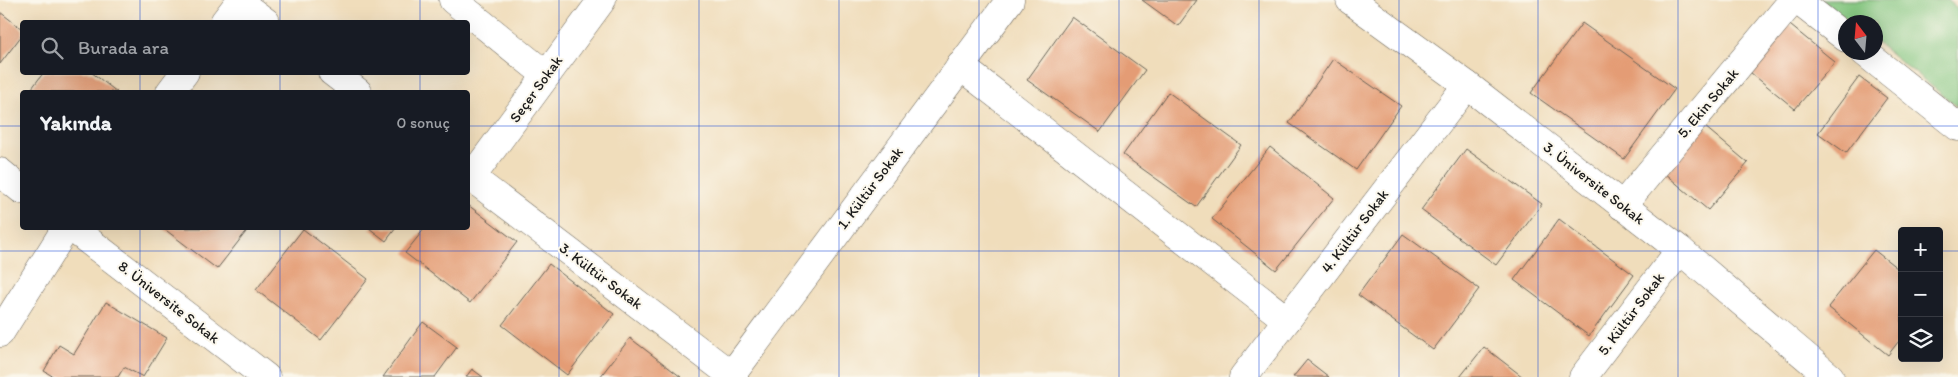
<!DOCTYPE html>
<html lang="tr">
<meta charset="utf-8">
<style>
:root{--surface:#171b24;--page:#20242c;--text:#f1f3f6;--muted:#9ea1a6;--line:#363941}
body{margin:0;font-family:Itim,sans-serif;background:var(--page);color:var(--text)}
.controls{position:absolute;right:15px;bottom:15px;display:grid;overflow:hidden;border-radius:5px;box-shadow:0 5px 20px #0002}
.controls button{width:45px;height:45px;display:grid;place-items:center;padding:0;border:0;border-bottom:1px solid var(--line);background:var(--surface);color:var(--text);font:25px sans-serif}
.compass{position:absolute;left:1838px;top:15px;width:45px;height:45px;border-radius:50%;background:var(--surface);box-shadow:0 5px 20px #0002;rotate:344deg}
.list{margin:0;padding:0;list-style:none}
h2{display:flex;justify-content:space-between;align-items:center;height:65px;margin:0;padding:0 20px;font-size:21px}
h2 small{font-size:16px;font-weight:400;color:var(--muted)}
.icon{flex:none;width:28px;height:28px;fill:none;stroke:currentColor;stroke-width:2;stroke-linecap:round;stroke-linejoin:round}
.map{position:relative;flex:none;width:1958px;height:377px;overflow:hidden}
.search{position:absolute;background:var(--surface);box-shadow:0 5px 20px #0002;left:20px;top:20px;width:450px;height:55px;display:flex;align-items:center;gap:12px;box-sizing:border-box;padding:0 18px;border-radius:5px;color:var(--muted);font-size:19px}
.panel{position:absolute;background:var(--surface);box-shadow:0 5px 20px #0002;left:20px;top:90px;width:450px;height:140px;border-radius:5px}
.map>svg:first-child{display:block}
.park{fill:#82c57e;stroke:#4f704d}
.building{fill:#e49c75}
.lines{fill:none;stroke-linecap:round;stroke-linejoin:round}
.minor-casing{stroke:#666054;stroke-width:29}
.minor{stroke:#fff;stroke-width:28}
.grid{fill:none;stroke:#1d4ed8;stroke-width:1;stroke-opacity:0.55}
.labels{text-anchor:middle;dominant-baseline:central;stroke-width:4;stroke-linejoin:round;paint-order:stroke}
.street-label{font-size:15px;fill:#1c1c1c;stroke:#fbf7ec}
</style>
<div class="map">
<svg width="1958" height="377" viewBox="0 0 1958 377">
<rect width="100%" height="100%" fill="#fbf7ec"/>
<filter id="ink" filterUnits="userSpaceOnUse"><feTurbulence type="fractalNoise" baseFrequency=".02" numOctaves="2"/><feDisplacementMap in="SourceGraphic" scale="10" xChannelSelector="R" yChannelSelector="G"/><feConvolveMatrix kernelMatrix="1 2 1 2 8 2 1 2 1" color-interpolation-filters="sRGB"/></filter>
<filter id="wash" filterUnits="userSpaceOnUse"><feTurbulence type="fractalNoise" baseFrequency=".0096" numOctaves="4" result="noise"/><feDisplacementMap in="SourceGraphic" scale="20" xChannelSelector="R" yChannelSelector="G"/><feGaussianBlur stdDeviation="1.12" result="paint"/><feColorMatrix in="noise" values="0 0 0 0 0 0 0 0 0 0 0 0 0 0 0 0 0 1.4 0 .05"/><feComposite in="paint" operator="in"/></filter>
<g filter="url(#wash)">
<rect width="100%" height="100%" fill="#f0ddbb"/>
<!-- park -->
<polygon class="park" points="1822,0 1948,0 1958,9 1958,107 1876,42 1876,22 1851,22"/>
<g id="blocks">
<!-- building -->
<g class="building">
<polygon points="1142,0 1197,0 1178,26"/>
<polygon points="0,12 22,29 22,35 0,64"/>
<polygon points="1072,17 1145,70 1100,132 1027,80"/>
<polygon points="1785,21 1835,62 1795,109 1745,68"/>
<polygon points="1582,23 1675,89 1624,159 1531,93"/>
<polygon points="1333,59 1401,106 1356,170 1289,123"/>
<polygon points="44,72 91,72 117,92 29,92"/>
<polygon points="1859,77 1887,98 1846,153 1818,133"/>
<polygon points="1168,92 1241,145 1196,207 1123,155"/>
<polygon points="1698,121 1748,163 1708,210 1658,168"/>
<polygon points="1270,147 1334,198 1276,270 1212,219"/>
<polygon points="1466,149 1542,204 1496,265 1421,210"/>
<polygon points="468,205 517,242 470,303 405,253 425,228 468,228"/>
<polygon points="1559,219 1634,275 1589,336 1514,280"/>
<polygon points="163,228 249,228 217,269"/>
<polygon points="369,228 396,228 386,241"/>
<polygon points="303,229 368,279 321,340 256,290"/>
<polygon points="1403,234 1479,289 1433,350 1358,295"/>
<polygon points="1874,250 1902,272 1902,337 1888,355 1828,307"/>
<polygon points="549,264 614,314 567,375 502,325"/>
<polygon points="106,302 167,338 143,377 124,367 118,377 54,377 44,371 59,345 74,354"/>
<polygon points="423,322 457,347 435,377 383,377"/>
<polygon points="630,338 681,377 600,377"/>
<polygon points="1484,347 1523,377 1460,377"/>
<polygon points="1307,360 1329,377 1293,377"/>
<polygon points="472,369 483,377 466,377"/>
</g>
</g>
</g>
<g filter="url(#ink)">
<use href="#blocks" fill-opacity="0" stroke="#666054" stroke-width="1"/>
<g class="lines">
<defs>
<g id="minor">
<polyline points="453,0 546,75"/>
<polyline points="1350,0 1467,85 1680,250 1830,377"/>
<polyline points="1797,0 1846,38"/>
<polyline points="239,2 266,22"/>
<polyline points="224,22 241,0"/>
<polyline points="1864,52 1958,127"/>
<polyline points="960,66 1287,320"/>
<polyline points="332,72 358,92"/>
<polyline points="170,92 185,72"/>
<polyline points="0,172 22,190"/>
<polyline points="468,175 734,377"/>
<polyline points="471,178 602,0"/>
<polyline points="1622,206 1793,0"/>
<polyline points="72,228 266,377"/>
<polyline points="0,333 66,228"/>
<polyline points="730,377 1010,0"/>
<polyline points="1243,377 1467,85"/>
<polyline points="1583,377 1680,250"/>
</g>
</defs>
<!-- minor casing -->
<use href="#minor" class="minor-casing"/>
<!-- minor -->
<use href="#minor" class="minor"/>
</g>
</g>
<!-- grid -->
<path class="grid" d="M 140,0 L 140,22M 280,0 L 280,22M 420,0 L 420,22M 559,0 L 559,377M 699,0 L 699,377M 839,0 L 839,377M 979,0 L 979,377M 1119,0 L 1119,377M 1259,0 L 1259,377M 1399,0 L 1399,377M 1538,0 L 1538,377M 1678,0 L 1678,377M 1818,0 L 1818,377M 140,72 L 140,92M 280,72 L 280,92M 420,72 L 420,92M 0,126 L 22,126M 468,126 L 1958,126M 140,228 L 140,377M 280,228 L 280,377M 420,228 L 420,377M 0,251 L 1902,251M 1939,251 L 1958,251"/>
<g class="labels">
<!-- street labels -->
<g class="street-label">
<text transform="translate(536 89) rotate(-54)">Seçer Sokak</text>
<text transform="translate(1708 103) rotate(-50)">5. Ekin Sokak</text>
<text transform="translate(1594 183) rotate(38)">3. Üniversite Sokak</text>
<text transform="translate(870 188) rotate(-53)">1. Kültür Sokak</text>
<text transform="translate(1355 231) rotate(-53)">4. Kültür Sokak</text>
<text transform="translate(601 276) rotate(37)">3. Kültür Sokak</text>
<text transform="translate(169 302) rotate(38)">8. Üniversite Sokak</text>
<text transform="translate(1631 314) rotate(-53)">5. Kültür Sokak</text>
</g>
</g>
</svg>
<div class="controls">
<button>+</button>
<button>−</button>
<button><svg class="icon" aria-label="layers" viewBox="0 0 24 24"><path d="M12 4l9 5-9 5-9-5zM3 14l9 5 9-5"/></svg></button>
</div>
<svg class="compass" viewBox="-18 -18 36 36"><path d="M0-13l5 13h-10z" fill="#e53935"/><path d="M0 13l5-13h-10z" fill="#9ea1a6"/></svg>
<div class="search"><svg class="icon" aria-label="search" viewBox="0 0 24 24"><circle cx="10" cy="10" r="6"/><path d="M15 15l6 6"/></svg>Burada ara</div>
<section class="panel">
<h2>Yakında<small>0 sonuç</small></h2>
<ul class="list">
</ul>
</section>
</div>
